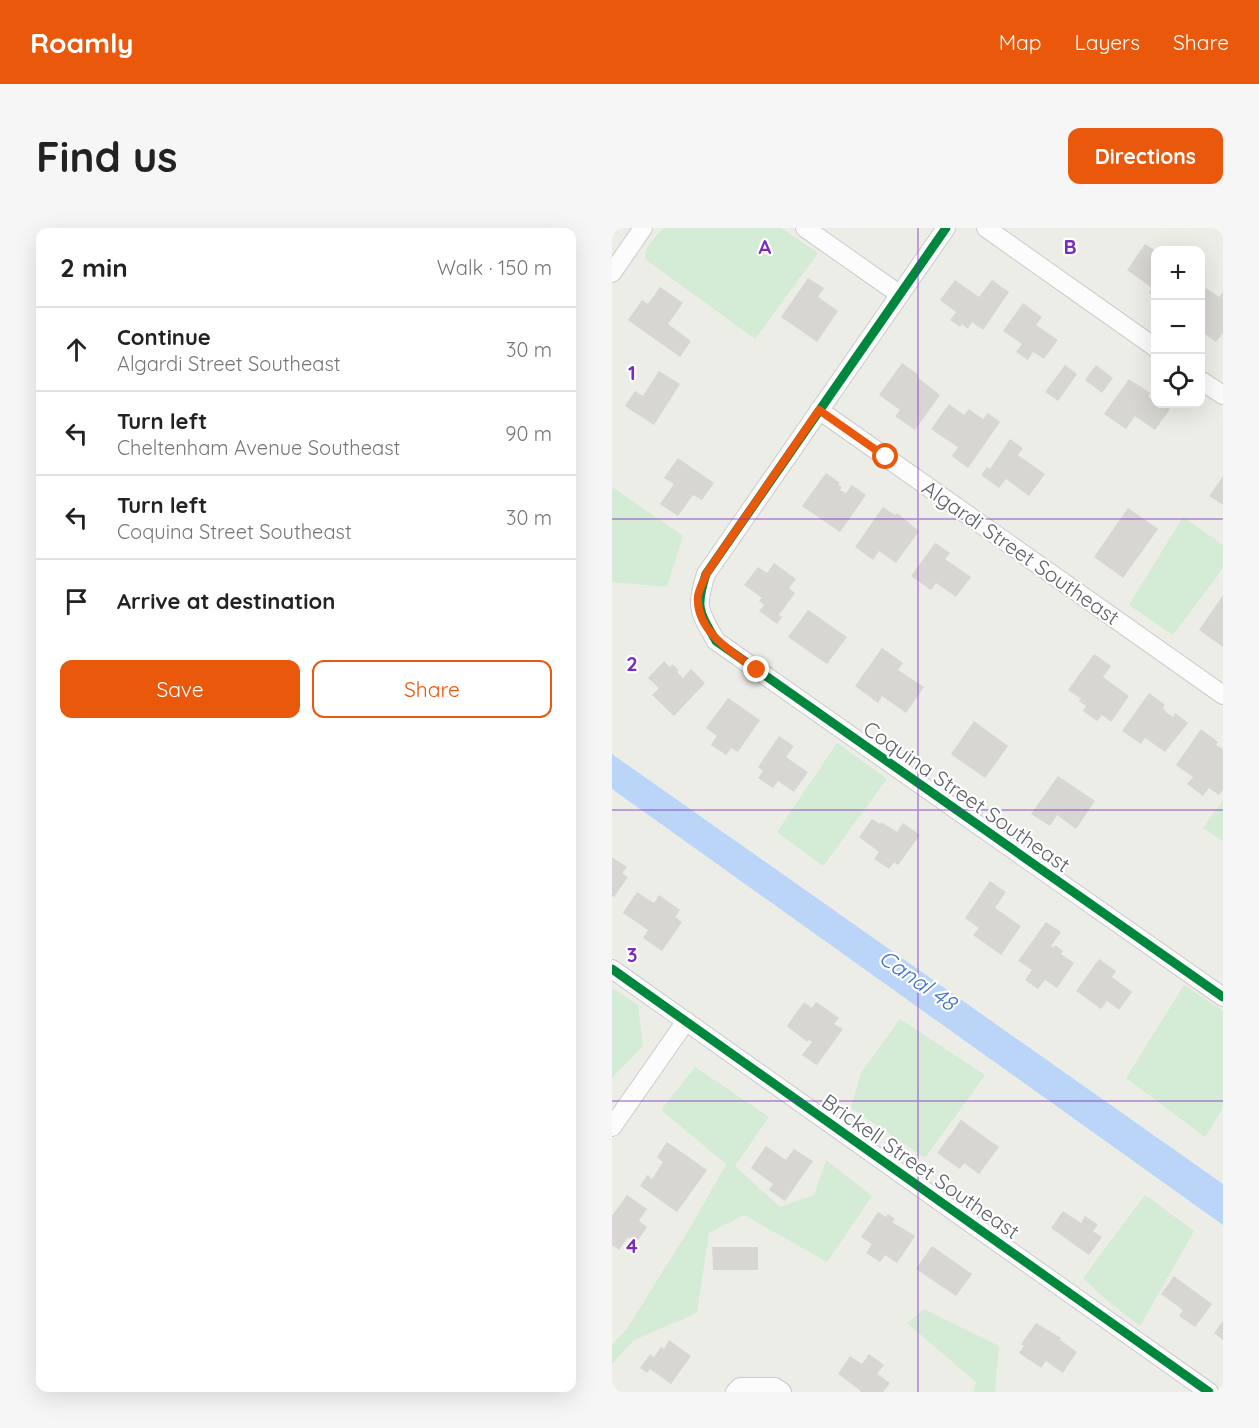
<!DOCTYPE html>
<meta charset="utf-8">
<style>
:root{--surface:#fff;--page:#f6f6f6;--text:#222;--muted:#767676;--line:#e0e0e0;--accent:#ea580c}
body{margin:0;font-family:Quicksand,sans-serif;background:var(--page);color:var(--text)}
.controls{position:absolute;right:18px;top:18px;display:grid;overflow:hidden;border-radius:12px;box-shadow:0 6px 24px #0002}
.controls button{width:54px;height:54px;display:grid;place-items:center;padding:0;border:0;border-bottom:2px solid var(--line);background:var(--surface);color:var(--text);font:30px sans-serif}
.stop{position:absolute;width:18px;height:18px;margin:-14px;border:4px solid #ea580c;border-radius:50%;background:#fff}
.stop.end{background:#ea580c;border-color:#fff;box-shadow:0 2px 6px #0008}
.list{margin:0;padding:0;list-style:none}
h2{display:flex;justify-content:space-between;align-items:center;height:78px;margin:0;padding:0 24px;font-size:26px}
h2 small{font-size:20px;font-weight:400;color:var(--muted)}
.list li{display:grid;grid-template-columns:39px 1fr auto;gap:18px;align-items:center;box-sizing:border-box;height:84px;padding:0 24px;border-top:2px solid var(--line)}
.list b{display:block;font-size:22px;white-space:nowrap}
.list p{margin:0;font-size:20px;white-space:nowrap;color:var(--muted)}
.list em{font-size:20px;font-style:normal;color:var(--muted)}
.actions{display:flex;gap:12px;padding:18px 24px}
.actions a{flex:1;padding:14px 0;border:2px solid var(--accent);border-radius:12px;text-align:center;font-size:21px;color:var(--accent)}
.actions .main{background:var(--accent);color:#fff}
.icon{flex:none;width:33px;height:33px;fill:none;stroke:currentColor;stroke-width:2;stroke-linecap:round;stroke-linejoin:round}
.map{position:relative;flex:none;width:611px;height:1164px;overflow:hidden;border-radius:12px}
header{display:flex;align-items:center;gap:36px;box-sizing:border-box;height:84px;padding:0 30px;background:var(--accent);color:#fff}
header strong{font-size:28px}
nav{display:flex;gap:33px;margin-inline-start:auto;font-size:21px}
.intro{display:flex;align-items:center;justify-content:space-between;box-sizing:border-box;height:144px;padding:0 36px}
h1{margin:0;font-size:42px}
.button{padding:15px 27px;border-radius:12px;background:var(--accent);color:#fff;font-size:21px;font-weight:700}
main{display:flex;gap:36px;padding:0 36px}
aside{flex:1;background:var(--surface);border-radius:12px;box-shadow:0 6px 24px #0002}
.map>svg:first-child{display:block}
.green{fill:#d4ebd5}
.water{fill:#bbd5f8}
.building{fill:#d7d6d2}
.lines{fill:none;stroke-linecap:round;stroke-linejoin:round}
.minor-casing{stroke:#cacbca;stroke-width:20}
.minor{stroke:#fcfcfc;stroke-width:18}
.cycleway-casing{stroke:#fff;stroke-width:13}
.cycleway{stroke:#00873e;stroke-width:9}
.route{stroke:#ea580c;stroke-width:8}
.grid{fill:none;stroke:#7b2cbf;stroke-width:1.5;stroke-opacity:0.55}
.labels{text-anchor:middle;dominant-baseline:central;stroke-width:4.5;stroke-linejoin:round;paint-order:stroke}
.street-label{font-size:21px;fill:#5d6066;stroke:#fff}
.water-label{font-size:22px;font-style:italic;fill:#4170ca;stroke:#fff}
.grid-label{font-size:20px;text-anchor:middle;font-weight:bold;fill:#7b2cbf;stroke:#fff;stroke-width:4.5;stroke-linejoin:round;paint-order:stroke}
</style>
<header>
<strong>Roamly</strong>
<nav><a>Map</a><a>Layers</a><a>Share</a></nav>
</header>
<div class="intro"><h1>Find us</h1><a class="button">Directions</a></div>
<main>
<aside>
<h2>2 min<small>Walk · 150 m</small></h2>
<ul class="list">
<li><svg class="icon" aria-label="ahead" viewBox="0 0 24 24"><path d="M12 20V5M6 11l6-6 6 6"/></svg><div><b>Continue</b><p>Algardi Street Southeast</p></div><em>30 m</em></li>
<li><svg class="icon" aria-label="left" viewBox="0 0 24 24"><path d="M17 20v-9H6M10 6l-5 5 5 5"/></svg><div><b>Turn left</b><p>Cheltenham Avenue Southeast</p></div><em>90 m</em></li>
<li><svg class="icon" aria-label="left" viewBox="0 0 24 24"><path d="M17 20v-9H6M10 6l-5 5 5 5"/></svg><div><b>Turn left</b><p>Coquina Street Southeast</p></div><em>30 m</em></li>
<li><svg class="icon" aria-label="arrive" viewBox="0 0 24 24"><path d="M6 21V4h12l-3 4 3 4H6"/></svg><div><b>Arrive at destination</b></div></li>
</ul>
<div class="actions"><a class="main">Save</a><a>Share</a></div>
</aside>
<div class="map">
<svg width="611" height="1164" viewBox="0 0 611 1164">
<rect width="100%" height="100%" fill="#edede8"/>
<!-- green -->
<g class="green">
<path d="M 52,0 L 169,0 L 206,25 L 143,111 L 33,31 C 31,19 44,9 52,0 Z"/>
<polygon points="0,259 71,308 55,359 0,354"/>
<polygon points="571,289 611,317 611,340 561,407 517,377"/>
<polygon points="225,515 275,551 211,638 165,604"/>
<polygon points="611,572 611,613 591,600"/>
<polygon points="572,757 611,783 611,880 593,909 514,850"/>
<polygon points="0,760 26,777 31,818 0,850"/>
<polygon points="288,791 373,847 313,930 239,880 249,845"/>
<polygon points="83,839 157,889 123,938 168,979 202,967 214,932 260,968 215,1034 132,987 97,1005 85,1085 22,1112 0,1136 0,1117 14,1102 81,995 114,936 49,882"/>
<polygon points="533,967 582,1003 528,1098 492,1070 471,1050"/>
<polygon points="312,1081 387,1118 383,1162 385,1164 361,1164 364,1154 295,1095"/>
</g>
<!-- water -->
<polygon class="water" points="0,526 611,956 611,997 0,561"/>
<!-- building -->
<g class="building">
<polygon points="533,16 544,23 544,70 537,65 540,60 515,42"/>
<polygon points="196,50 212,60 206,69 226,83 205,114 169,89"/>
<polygon points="343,52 367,69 380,52 397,64 371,102 360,94 356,101 350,96 348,99 338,92 344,84 328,72"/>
<polygon points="588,56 607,69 611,64 611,105 604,114 589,103 593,98 588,94"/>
<polygon points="48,59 71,75 56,96 79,113 68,129 16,92 30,72 36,76"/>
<polygon points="411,75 430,89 424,97 446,112 432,131 421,124 416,132 404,124 410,116 391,103"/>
<polygon points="290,135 307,147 305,149 328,167 303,202 283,188 288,182 267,167"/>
<polygon points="453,137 465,146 446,173 433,164"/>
<polygon points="484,137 501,150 490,165 473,152"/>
<polygon points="47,143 68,156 42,197 13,178 23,163 31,168"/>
<polygon points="517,151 538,165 536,168 544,176 550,176 558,181 543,202 523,188 514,201 492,186"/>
<polygon points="337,176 352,187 357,181 371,191 376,185 388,194 356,240 340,228 346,219 319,201"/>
<polygon points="398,211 411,220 406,227 433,246 417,268 394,251 387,260 369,247 375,239 378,241"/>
<polygon points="66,230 102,255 90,272 81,267 66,288 48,276 62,256 52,250"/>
<polygon points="214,245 228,255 226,257 230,259 228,262 234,265 240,257 254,267 228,304 190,278"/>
<polygon points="611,248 611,277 597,268"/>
<polygon points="271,279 283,287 285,285 307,303 284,335 267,323 261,332 243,319"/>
<polygon points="516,280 546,301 511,350 482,329"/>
<polygon points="323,315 338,325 333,331 359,349 344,369 324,355 319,362 299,348"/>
<polygon points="162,335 184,351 177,360 183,365 167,387 170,389 165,396 147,383 152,377 147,373 150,370 132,357 146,339 155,345"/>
<polygon points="611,367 611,419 587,402"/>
<polygon points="196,382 235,409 215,436 176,409"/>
<polygon points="270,420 291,435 286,442 312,459 294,485 270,468 266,475 243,458"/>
<polygon points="482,426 499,438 491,449 517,468 499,494 490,487 485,493 471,483 474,478 467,473 469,471 456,462"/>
<polygon points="52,433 58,439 60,436 67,442 65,444 71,450 79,441 93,455 62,488 40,467 47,460 36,450"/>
<polygon points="537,465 553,477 551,480 555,485 561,489 563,485 576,495 553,524 533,510 529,516 510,503"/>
<polygon points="116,470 148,492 126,524 119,520 114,527 99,517 105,508 94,500"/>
<polygon points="362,493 396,518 373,550 339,526"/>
<polygon points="589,501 606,514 604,517 611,521 611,562 607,567 597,560 591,568 575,556 581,549 564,537"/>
<polygon points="167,508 182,518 174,529 196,544 182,564 166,553 161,560 146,550 151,543 146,539"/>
<polygon points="446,548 483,573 464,601 445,587 438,598 419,586"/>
<polygon points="260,591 268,596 269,594 285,604 291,595 308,607 286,637 282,634 277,641 262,631 267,624 247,609"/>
<polygon points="0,629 15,639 10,645 16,649 2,669 0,668"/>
<polygon points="378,653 394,664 383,680 409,698 389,727 361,707 367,700 353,690"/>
<polygon points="25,664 42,675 47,667 68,682 63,689 70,694 50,723 31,710 36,702 11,685"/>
<polygon points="434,694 449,704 439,718 441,720 443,717 451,723 449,726 462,735 445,760 433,752 426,761 413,752 420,742 406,733"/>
<polygon points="487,731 504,743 500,749 520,764 507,782 495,773 489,781 464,763"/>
<polygon points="192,774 200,780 204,774 227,790 222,796 231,801 205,837 190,827 200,814 197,812 195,814 175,798"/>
<polygon points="349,892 387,919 367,946 352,935 348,941 325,925"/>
<polygon points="55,914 95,942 65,984 28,958 35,947 40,951 51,934 45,929"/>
<polygon points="154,918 174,932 182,921 201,933 173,973 157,962 161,956 139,940"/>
<polygon points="15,967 35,981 27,993 35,999 24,1015 16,1009 7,1022 0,1017 0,988"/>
<polygon points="451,983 469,995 473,988 486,997 481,1003 490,1009 477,1027 439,1000"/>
<polygon points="266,984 274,989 276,986 283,991 280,994 303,1008 285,1035 273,1027 268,1034 254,1025 260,1016 249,1009"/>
<polygon points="320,1018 360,1046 344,1068 304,1041"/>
<polygon points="100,1019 146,1019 146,1042 101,1042"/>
<polygon points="562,1048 600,1076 583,1099 567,1088 571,1082 549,1066"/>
<polygon points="611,1093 611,1112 602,1105"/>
<polygon points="424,1095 449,1110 448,1112 465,1124 451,1145 434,1133 429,1140 407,1125 412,1118 409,1116"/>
<polygon points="57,1112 79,1128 59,1156 38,1141 35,1145 28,1140 38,1126 42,1129 49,1119 52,1121"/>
<polygon points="257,1126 272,1137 265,1146 278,1155 271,1164 248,1164 249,1163 226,1146 238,1128 250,1136"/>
</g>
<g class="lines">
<defs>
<g id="minor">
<polyline points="193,0 287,66"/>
<path d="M 334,0 L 94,346 C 83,380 87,383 104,413 L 611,769"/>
<polyline points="374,0 544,120"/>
<polyline points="0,45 31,0"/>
<polyline points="588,152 611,167"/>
<polyline points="207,182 611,467"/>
<polyline points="0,741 597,1164"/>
<polyline points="0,899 74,793"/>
<polyline points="123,1164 128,1159 163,1159 170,1164"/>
</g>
</defs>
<!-- minor casing -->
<use href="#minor" class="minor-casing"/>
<!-- minor -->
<use href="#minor" class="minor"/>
<defs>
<g id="cycleway">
<path d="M 334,0 L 94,346 C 83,380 87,383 104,413 L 611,769"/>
<polyline points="0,741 597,1164"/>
</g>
</defs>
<!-- cycleway casing -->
<use href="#cycleway" class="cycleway-casing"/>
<!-- cycleway -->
<use href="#cycleway" class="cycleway"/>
</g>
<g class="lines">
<!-- route -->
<path class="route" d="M 145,442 C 121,425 83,403 86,368 C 87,361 92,353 94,346 L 207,182 L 274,229"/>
</g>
<!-- grid -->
<path class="grid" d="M 306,0 L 306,1164M 0,291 L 611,291M 0,582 L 611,582M 0,873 L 611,873"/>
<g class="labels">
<!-- street labels -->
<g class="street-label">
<text transform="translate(409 324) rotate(35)">Algardi Street Southeast</text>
<text transform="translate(355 568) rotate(35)">Coquina Street Southeast</text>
<text transform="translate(309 938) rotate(35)">Brickell Street Southeast</text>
</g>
<!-- water labels -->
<g class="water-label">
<text transform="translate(306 752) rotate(35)">Canal 48</text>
</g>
</g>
<g class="grid-label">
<text x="153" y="26">A</text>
<text x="458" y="26">B</text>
<text x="20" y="152">1</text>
<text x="20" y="443">2</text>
<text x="20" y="734">3</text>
<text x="20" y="1025">4</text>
</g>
</svg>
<div class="controls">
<button>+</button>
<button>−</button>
<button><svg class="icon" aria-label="locate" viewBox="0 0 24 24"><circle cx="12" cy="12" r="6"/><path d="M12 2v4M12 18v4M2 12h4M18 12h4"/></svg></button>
</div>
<div class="stop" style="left:274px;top:229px"></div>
<div class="stop end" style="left:145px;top:442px"></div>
</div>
</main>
